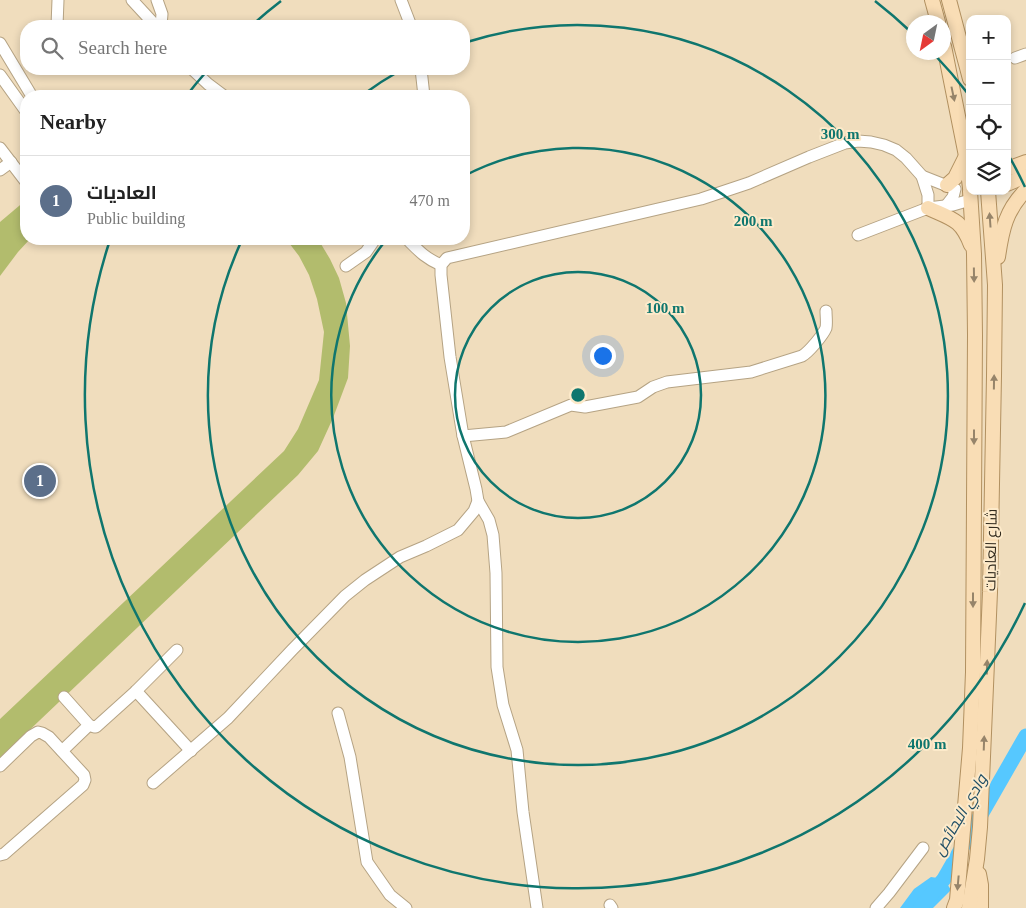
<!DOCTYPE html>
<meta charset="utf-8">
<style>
:root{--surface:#fff;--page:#f2f2f2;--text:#222;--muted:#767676;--line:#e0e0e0;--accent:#9c379c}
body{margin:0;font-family:"Times New Roman",Cairo,serif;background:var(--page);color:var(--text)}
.controls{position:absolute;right:15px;top:15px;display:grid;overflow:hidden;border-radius:10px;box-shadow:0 2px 8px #0003}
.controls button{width:45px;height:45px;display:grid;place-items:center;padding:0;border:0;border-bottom:1px solid var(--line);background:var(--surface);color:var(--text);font:25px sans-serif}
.compass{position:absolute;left:906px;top:15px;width:45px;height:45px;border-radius:50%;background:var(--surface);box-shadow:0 2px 8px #0003;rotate:213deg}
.you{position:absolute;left:602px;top:355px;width:18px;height:18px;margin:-12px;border:4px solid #fff;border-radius:50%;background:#1a73e8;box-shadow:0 0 0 8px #1a73e833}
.badge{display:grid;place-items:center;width:32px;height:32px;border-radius:50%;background:var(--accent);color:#fff;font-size:16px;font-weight:700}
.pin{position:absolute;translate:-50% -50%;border:2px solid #fff;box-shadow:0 1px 5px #0006}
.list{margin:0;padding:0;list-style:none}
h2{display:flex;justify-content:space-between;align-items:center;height:65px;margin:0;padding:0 20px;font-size:21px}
h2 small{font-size:16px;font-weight:400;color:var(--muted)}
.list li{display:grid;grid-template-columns:32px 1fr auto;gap:15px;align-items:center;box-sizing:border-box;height:90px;padding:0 20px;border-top:1px solid var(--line)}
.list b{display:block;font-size:19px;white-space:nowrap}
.list p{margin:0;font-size:16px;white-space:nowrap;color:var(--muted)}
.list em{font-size:16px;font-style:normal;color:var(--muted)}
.icon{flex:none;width:28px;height:28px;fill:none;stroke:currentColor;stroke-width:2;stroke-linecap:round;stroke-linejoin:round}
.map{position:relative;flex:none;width:1026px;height:908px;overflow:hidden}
.search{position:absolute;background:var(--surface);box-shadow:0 2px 8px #0003;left:20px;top:20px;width:450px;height:55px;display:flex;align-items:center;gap:12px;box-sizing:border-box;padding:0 18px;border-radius:20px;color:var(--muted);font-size:19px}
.panel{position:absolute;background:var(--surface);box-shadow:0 2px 8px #0003;left:20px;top:90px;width:450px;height:155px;border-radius:20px}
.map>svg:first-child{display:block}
.garden{fill:#b2bc6d}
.water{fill:#56c8ff}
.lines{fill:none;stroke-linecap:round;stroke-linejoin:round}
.river{stroke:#56c8ff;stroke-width:15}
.minor-casing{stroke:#b5a384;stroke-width:13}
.major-casing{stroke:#b19060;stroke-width:16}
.minor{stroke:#fff;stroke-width:11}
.major{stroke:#f9ddb5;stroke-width:14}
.oneway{fill:#96846a}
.ring{fill:none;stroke:#0f766e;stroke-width:2.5}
.labels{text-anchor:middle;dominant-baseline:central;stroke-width:4;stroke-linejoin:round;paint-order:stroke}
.street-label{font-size:15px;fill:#322b1e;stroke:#fdeaca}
.water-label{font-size:16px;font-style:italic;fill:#214f66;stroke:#fdeaca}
.centre{fill:#0f766e;stroke:#fdeaca;stroke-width:2.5}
.ring-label{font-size:15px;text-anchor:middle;font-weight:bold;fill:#0f766e;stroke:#fdeaca;stroke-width:4;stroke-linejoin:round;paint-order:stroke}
</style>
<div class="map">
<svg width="1026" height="908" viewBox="0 0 1026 908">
<rect width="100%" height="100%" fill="#f0ddbd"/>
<!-- garden -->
<g class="garden">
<polygon points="26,200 26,239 30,239 18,252 0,276 0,222"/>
<polygon points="286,239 318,239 330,259 339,278 346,303 350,346 348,378 333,418 318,451 298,475 0,758 0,719 284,451 298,429 319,380 324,332 317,299 309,275 299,256"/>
</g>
<!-- water -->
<polygon class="water" points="931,877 944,879 951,890 933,908 900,908 914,889"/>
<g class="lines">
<!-- river -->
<polyline class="river" points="920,908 944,879 1026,736"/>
<defs>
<g id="minor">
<polyline points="132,0 156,26"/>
<polyline points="157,0 162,14 161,26"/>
<polyline points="401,0 411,26"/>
<polyline points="57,26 58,0"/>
<polyline points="0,43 30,93"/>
<polyline points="1015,58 1026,54"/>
<polyline points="192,69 208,84 224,96"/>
<polyline points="421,69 424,96"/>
<polyline points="0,75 25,110"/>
<polyline points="0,148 26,182"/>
<polyline points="0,170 11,162"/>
<polyline points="922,176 928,195 928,208"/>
<polyline points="858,235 928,208 953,205 970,200"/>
<path d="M 407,239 C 419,251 425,258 441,265"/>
<polyline points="346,266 366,252 375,239"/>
<path d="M 463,436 L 506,432 L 571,405 L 585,407 L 638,397 L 653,387 L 667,382 L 751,372 L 802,356 C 809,352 823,335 826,328 C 827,323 826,316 826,311"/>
<polyline points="478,501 489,520 493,535 496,573 497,667 503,705 517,750 523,812 537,908"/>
<polyline points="136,691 191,751"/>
<polyline points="64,697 89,725 94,727 96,727 136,691 177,650"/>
<polyline points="338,713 350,757 367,862 390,895 406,908"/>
<polyline points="62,751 89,725"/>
<polyline points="0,766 31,736 38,732 42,733 49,737 84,775 85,780 83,785 4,854 0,855"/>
<polyline points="153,783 228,718 292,650 345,596 365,580 400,557 426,546 458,530 474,511 478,501 476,489 463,436 450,357 441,275 441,265 447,258 701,199 749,183 809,157 845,143 858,141 871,142 884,145 896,150 906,158 922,176 955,189 953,197 946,206"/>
<polyline points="610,905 612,908"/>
<polyline points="876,908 889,893 923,848"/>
</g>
<g id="major">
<polyline points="932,0 938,22"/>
<polyline points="949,0 970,79"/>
<polyline points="944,46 966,156 970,188"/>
<polyline points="1007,169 1026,162"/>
<polyline points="1007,184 1026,176"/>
<polyline points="947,185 955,178 966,156"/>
<path d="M 928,208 C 952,219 961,219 971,245"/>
<path d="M 998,257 C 1002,229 1006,210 1026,190"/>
<polyline points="979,874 981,885 981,908"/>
<polyline points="954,908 957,900 970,748 973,672 975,335 974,254 970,191"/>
<polyline points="969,908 977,859 980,827 990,592 994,376 995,285 988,191"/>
</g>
</defs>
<!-- minor casing -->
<use href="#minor" class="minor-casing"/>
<!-- major casing -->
<use href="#major" class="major-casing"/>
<!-- minor -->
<use href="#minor" class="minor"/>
<!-- major -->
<use href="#major" class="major"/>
</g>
<!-- one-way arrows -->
<defs><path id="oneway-solid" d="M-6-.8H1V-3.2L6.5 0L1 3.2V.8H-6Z" transform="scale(1.25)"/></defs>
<g class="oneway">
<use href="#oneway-solid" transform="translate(953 94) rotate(78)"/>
<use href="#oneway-solid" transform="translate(990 220) rotate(-94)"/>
<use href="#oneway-solid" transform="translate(974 275) rotate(89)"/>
<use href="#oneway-solid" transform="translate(994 382) rotate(-89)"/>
<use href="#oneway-solid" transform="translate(974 437) rotate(90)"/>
<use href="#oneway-solid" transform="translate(973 600) rotate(90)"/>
<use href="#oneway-solid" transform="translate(987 667) rotate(-88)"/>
<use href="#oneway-solid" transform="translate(984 743) rotate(-88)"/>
<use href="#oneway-solid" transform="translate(958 883) rotate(95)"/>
</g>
<!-- distance rings -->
<g class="ring">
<circle cx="578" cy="395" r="123"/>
<path d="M464 176A247 247 0 1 1 386 240"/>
<path d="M361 96A370 370 0 0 1 401 70M467 42A370 370 0 1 1 241 242"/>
<path d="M1025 603A493 493 0 0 1 109 243M187 95A493 493 0 0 1 206 72M251 26A493 493 0 0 1 281 1M875 1A493 493 0 0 1 911 32M933 53A493 493 0 0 1 969 95M1009 156A493 493 0 0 1 1025 187"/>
</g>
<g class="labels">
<!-- street labels -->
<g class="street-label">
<text transform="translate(991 550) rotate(-89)">شارع العاديات</text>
</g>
<!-- water labels -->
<g class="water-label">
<text transform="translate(960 815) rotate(-60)">وادي البحائص</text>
</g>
</g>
<circle cx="578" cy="395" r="8" class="centre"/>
<g class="ring-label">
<text x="840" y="139">300 m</text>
<text x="753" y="226">200 m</text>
<text x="665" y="313">100 m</text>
<text x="927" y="749">400 m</text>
</g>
</svg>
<div class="controls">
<button>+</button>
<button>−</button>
<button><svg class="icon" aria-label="locate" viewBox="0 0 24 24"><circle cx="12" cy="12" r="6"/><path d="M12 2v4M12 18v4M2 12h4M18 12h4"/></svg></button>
<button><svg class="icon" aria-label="layers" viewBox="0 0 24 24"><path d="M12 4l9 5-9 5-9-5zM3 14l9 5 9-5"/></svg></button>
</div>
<svg class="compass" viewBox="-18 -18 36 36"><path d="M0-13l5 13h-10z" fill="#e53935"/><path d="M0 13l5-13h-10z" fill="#767676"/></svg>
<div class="you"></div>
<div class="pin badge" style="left:40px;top:481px;background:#5c6f8a">1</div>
<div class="search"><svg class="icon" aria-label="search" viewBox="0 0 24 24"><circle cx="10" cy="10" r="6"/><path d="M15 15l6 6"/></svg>Search here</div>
<section class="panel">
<h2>Nearby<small></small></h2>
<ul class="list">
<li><span class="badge" style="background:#5c6f8a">1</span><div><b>العاديات</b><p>Public building</p></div><em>470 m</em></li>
</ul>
</section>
</div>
